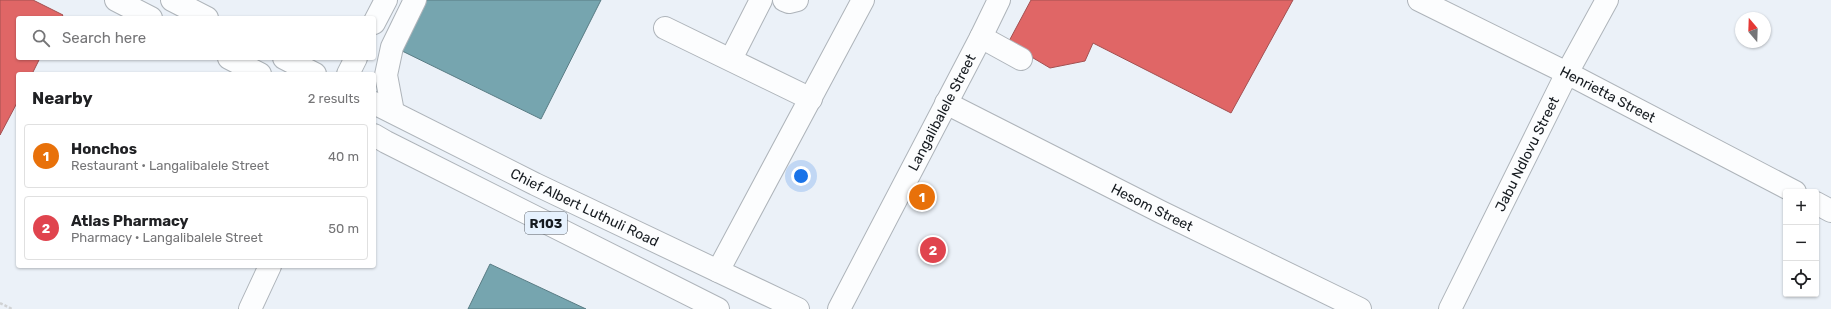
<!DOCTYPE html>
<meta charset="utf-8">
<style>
:root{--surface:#fff;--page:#f2f2f2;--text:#202124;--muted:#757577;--line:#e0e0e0;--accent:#d93025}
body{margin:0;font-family:Rubik,sans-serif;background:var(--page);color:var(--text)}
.controls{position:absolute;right:12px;bottom:12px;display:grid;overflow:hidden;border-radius:4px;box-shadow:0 1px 3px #0004}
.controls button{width:36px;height:36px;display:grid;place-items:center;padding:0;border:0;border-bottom:1px solid var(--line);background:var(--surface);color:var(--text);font:20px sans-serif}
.compass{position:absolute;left:1735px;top:12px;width:36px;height:36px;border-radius:50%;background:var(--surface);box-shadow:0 1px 3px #0004;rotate:341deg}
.you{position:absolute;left:801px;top:176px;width:14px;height:14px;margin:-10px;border:3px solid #fff;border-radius:50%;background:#1a73e8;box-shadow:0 0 0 6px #1a73e833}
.badge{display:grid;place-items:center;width:26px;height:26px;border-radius:50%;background:var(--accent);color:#fff;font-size:13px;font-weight:700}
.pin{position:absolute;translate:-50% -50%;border:2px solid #fff;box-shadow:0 1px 4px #0006}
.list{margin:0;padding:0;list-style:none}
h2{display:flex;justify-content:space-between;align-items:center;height:52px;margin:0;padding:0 16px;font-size:17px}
h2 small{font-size:13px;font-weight:400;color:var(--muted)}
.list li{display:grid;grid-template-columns:26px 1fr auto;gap:12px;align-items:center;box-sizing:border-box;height:64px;margin:0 8px 8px;padding:0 8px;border:1px solid var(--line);border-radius:4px}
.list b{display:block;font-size:15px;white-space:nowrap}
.list p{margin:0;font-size:13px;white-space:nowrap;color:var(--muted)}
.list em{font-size:13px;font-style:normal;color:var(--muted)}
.icon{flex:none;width:22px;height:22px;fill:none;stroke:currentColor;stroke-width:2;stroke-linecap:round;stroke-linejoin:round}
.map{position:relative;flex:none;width:1831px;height:309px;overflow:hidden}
.search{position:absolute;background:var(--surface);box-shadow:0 1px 3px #0004;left:16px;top:16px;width:360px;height:44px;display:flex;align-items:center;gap:10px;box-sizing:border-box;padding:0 14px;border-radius:4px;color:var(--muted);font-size:15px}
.panel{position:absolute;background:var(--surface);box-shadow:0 1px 3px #0004;left:16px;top:72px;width:360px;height:196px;border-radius:4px}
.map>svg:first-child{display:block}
.shops{fill:#e06666;stroke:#a35051}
.public{fill:#76a5af;stroke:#597c84}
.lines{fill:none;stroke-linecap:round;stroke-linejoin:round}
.minor-casing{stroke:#aeb4ba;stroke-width:24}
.major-casing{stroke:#aeb4ba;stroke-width:24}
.path{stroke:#d0d2d4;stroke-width:2.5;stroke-dasharray:3 2;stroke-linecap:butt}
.minor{stroke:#fcfdfe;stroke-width:22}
.major{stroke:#fcfdfe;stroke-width:22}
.labels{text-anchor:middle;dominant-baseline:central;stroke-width:4;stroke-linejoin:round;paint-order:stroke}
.shield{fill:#e6f1fd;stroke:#545b62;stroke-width:1}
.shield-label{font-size:13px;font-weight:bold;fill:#161b20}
.street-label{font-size:14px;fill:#161b20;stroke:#e6f1fd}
</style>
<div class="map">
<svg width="1831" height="309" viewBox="0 0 1831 309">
<rect width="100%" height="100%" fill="#ebf1f8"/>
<!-- shops -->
<g class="shops">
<polygon points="0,0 33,0 63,15 61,18 18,18 18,58 40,58 32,74 18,74 18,101 0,135"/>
<polygon points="1031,0 1293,0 1231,113 1093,43 1085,61 1050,68 1008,43"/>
</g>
<!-- public -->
<g class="public">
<polygon points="420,0 601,0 541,119 396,48"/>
<polygon points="490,264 586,309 468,309"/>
</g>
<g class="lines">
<defs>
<g id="minor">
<polyline points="784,0 789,2 797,0"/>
<path id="s1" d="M 1419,0 L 1567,73 L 1795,192"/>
<polyline points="665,28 811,99"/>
<polyline points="981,37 1021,59"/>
<polyline points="731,59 761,0"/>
<path id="s2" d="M 946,103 L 1161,212 L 1360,309"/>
<polyline points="1816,203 1831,211"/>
<polyline points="718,271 863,0"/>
<polyline points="250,309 270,266"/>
<path id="s3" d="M 839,309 L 981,37 L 999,0"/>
<path id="s4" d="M 1450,309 L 1567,73 L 1607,0"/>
</g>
<g id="major">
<polyline points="116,0 151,18"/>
<polyline points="172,0 207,18"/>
<polyline points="374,23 386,0"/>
<polyline points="229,58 260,74"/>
<polyline points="284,58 315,74"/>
<polyline points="348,74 356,58"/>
<path id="s5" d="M 374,103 L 535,184 L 798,309"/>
<polyline points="393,112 386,75 392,47 415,0"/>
<polyline points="374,135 386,142 718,309"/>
</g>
</defs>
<!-- minor casing -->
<use href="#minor" class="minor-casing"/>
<!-- major casing -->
<use href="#major" class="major-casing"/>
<!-- path -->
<polyline class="path" points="0,303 12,309"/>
<!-- minor -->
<use href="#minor" class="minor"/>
<!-- major -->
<use href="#major" class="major"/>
</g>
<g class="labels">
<!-- shield labels -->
<rect class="shield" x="525" y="212" width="42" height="22" rx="3"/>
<g class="shield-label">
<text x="546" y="223">R103</text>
</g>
<!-- street labels -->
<g class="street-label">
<text stroke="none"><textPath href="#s1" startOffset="211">Henrietta Street</textPath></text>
<text stroke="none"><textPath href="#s3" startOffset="222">Langalibalele Street</textPath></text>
<text stroke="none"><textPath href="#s4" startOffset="173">Jabu Ndlovu Street</textPath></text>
<text stroke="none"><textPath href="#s5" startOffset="235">Chief Albert Luthuli Road</textPath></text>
<text stroke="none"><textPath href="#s2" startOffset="231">Hesom Street</textPath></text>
</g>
</g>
</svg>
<div class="controls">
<button>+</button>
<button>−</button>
<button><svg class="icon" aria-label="locate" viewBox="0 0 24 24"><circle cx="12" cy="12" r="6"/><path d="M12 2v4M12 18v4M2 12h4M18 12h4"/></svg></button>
</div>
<svg class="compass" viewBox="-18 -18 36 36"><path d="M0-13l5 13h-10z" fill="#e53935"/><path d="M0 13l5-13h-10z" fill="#757577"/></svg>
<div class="you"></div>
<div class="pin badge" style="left:922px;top:197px;background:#e8710a">1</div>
<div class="pin badge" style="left:933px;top:250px;background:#e0444e">2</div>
<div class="search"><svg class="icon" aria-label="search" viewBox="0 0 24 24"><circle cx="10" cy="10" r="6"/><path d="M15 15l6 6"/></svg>Search here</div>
<section class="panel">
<h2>Nearby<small>2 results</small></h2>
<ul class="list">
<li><span class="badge" style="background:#e8710a">1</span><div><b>Honchos</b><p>Restaurant · Langalibalele Street</p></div><em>40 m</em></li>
<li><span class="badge" style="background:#e0444e">2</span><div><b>Atlas Pharmacy</b><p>Pharmacy · Langalibalele Street</p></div><em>50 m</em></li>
</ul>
</section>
</div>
